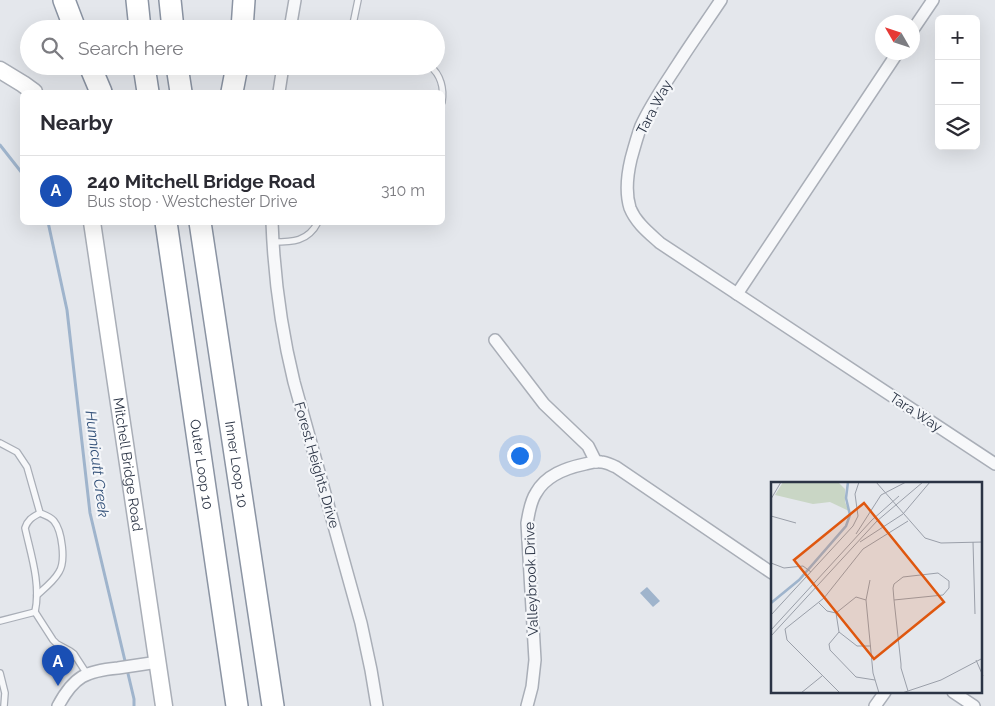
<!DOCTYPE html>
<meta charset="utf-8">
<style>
:root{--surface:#fff;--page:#f2f2f3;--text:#2b2b33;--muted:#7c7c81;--line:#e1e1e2;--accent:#db2777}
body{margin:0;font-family:Raleway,sans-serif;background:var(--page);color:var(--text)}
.controls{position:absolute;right:15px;top:15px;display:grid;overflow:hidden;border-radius:8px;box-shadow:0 5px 20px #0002}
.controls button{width:45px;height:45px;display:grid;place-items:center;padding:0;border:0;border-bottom:1px solid var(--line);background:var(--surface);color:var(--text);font:25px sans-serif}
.compass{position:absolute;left:875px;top:15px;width:45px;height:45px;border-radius:50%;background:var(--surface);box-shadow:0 5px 20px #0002;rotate:309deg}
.you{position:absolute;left:519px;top:455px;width:18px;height:18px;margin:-12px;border:4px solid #fff;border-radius:50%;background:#1a73e8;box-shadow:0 0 0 8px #1a73e833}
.badge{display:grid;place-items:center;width:32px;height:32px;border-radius:50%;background:var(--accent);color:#fff;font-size:16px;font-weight:700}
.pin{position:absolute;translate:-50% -41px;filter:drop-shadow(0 1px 2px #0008)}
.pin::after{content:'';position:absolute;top:26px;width:18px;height:15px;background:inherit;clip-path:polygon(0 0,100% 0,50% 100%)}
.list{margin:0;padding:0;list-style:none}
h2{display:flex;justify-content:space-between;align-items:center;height:65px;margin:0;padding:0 20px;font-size:21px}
h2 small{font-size:16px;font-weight:400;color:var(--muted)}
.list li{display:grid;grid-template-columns:32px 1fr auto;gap:15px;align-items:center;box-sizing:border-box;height:70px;padding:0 20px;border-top:1px solid var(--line)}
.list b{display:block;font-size:19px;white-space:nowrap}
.list p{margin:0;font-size:16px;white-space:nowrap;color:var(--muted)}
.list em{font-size:16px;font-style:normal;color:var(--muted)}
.icon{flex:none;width:28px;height:28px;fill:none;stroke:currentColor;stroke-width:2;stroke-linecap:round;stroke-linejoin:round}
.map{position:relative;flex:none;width:995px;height:706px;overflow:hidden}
.search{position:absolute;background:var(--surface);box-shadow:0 5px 20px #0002;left:20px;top:20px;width:425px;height:55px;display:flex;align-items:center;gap:12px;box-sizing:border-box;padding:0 18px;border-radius:28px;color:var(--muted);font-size:19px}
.panel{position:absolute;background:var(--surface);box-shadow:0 5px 20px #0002;left:20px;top:90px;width:425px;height:135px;border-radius:8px}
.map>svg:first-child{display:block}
.water{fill:#9fb4cc}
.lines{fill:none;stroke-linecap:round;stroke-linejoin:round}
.stream{stroke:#9fb4cc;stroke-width:3}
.lane-casing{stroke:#a9aeb7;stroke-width:8}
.street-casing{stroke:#a9aeb7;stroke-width:14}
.secondary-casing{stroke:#a9aeb7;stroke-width:19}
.highway-casing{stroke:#8b94a3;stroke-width:24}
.lane{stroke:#f7f8fa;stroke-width:5.5}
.street{stroke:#f7f8fa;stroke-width:11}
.secondary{stroke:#fff;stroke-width:16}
.highway{stroke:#fff;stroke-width:21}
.labels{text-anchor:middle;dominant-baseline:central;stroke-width:4.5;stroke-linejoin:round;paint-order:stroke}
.street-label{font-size:14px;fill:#2b3445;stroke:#f4f6f9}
.water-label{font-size:15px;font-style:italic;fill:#34527a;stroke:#f4f6f9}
.inset-river{fill:none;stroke:#9fb4cc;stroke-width:2.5}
.inset-road{fill:none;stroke:#9a9fa9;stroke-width:1}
.view{fill:#df570f;fill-opacity:0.15;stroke:#df570f;stroke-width:2.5}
.inset-edge{fill:none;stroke:#2b3445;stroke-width:2.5}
</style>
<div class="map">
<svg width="995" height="706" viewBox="0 0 995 706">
<rect width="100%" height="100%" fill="#e4e7ec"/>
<!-- water -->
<polygon class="water" points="647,587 660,601 653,607 640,593"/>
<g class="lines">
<!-- stream -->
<g class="stream">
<polyline points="0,145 22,173"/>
<polyline points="48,222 67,310 90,513 134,699 134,706"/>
</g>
<defs>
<g id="lane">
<polyline points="352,29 358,0"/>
<path d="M 430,66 C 441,75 444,89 442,102"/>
<path d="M 273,242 C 292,242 308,242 318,222"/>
<path d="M 0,443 L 17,452 L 27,467 L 40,513 C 45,515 51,517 54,521 C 62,531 66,561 59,572 C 54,581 45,588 37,595"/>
<path d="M 35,612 C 41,584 31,555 25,528 C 28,519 33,517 40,513"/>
<polyline points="0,621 35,612 53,640 57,644 70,651 74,654 87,674"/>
<polyline points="0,673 5,693 4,706"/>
</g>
<g id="street">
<path d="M 721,0 C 707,21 692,42 678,64 C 665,84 651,104 641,126 C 637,137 634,148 631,159 C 627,176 625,192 630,208 C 636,223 649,233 660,243 L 995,464"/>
<polyline points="290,29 295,0"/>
<polyline points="912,31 933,0"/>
<polyline points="279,92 283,66"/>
<path d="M 272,222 C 274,276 281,329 294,382 L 361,623 L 371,670 L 377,706"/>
<polyline points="737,294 898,52"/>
<polyline points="495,340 544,404 588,446 596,462"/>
<polyline points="953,692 974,706"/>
<path d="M 58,706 C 74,676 86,671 118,668 C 131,666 145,664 158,662"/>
<path d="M 527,706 L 532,687 L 535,660 L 527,523 C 529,513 530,502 536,493 C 546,475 566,468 585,464 C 590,463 595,461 601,462 C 606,462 611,465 616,467 L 772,573"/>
<polyline points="875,706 885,692"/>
</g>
<g id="secondary">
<polyline points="0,70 23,84 34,92"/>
<path id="s1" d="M 92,222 L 164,706"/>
</g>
<g id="highway">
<polyline points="64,0 75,29"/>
<polyline points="137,0 140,29"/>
<polyline points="170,0 173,29"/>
<polyline points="242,29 244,0"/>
<polyline points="90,66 101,92"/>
<polyline points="144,66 148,92"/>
<polyline points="177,66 181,92"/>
<polyline points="232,92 237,66"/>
<path id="s2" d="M 166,222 L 237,706"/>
<path id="s3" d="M 200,222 L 273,706"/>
</g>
</defs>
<!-- lane casing -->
<use href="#lane" class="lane-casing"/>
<!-- street casing -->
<use href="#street" class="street-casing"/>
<!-- secondary casing -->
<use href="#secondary" class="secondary-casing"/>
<!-- highway casing -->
<use href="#highway" class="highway-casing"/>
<!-- lane -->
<use href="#lane" class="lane"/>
<!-- street -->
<use href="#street" class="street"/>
<!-- secondary -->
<use href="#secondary" class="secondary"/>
<!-- highway -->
<use href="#highway" class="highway"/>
</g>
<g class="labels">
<!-- street labels -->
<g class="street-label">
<text transform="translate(654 107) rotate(-62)">Tara Way</text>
<text transform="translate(916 412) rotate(33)">Tara Way</text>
<text stroke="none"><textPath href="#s1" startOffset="245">Mitchell Bridge Road</textPath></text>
<text stroke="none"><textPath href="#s2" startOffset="245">Outer Loop 10</textPath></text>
<text stroke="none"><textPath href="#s3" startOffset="245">Inner Loop 10</textPath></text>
<text transform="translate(317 465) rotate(74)">Forest Heights Drive</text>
<text transform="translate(531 579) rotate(-92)">Valleybrook Drive</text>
</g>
<!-- water labels -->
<g class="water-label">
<text transform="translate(97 464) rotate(83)">Hunnicutt Creek</text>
</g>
</g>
<!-- overview -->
<g transform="translate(771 482)">
<rect width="211" height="211" fill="#e4e7ec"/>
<path d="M 12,0 L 67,0 L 74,7 L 74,20 L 78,29 L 59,20 L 42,22 L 4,13 Z" fill="#c9d6c5"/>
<path class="inset-river" d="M 0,121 L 28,98 L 75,44 L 79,33 L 75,16 L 77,0"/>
<path class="inset-road" d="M 105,0 L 154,56 L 170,61 L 212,60M 0,17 L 10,0M 0,34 L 25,41M 85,52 L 110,13 L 135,0M 89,60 L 132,32 L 159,0M 202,60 L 204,132M 0,81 L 13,86 L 32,84 L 40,90M 99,98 L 95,118 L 102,191 L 108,211M 123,118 L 172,113 L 178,106 L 178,99 L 167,91 L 132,95 L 123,102 L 122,106 L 123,118 L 130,182 L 130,186 L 137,209M 48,121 L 56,129 L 65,131M 65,131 L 68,150 L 58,162 L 59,168 L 85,195 L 104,198M 65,131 L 85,115 L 95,118M 0,133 L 82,44 L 87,34 L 84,12 L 88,0M 0,148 L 101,38 L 128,14M 68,150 L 86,164 L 100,164M 0,154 L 106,39 L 152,0M 205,178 L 212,194M 30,211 L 51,194M 69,211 L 16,158 L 14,147 L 53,116 L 92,67 L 137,39M 131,211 L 170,198 L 212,176"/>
<path class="view" d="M 93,21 L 173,120 L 103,177 L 23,78 Z"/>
<rect width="211" height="211" class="inset-edge"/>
</g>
</svg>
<div class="controls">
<button>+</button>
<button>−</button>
<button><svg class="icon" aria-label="layers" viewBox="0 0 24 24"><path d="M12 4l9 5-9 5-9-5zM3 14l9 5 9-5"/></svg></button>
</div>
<svg class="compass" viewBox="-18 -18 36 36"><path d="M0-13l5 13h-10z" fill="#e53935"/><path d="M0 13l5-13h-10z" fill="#7c7c81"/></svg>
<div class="you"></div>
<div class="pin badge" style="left:58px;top:686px;background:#1a4fb4">A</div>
<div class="search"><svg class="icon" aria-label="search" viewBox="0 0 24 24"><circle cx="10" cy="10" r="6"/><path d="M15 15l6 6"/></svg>Search here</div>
<section class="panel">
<h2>Nearby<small></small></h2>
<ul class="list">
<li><span class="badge" style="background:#1a4fb4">A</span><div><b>240 Mitchell Bridge Road</b><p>Bus stop · Westchester Drive</p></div><em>310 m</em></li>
</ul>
</section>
</div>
